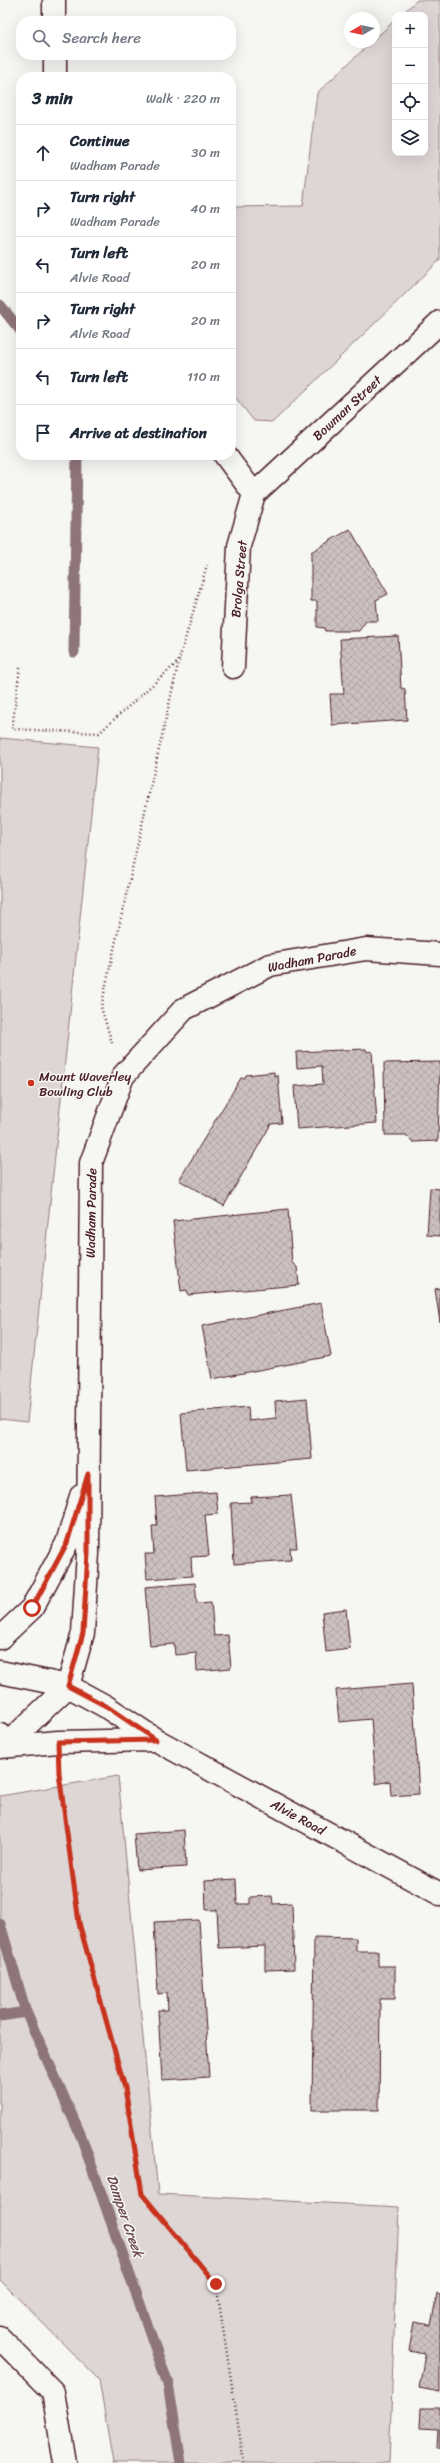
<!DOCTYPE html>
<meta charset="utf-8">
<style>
:root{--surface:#fff;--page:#f2f2f3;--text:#1f2937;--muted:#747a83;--line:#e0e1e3}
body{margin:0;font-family:Sriracha,sans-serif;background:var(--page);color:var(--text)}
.controls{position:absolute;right:12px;top:12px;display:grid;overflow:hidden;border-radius:8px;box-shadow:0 4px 16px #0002}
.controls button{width:36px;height:36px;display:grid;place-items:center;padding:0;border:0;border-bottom:1px solid var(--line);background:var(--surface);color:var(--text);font:20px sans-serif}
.compass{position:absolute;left:344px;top:12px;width:36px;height:36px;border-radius:50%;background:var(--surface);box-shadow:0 4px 16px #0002;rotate:261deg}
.stop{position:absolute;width:12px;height:12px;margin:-9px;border:3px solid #c8321e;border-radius:50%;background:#fff}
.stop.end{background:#c8321e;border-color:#fff;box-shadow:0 1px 4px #0008}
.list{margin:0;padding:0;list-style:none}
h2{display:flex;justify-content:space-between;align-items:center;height:52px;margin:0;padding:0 16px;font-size:17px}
h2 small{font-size:13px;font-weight:400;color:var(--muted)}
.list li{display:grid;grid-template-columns:26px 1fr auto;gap:12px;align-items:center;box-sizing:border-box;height:56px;padding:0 16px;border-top:1px solid var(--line)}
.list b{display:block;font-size:15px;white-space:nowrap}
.list p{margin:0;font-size:13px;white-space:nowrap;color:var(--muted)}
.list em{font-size:13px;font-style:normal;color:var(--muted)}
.icon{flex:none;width:22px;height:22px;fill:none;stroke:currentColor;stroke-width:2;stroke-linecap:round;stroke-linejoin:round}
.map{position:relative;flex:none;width:440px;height:2463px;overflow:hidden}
.search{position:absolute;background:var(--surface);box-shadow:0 4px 16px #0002;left:16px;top:16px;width:220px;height:44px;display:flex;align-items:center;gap:10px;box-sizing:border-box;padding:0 14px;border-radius:16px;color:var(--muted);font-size:15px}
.panel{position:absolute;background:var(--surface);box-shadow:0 4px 16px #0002;left:16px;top:72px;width:220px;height:388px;border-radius:16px}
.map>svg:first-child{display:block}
.green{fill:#ddd6d5;stroke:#947a80}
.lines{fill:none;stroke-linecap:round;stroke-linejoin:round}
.stream{stroke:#8e747a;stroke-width:11}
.building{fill:url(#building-cross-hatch);stroke:#4a1f2b}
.minor-casing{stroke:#4a1f2b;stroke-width:25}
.path{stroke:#4a1f2b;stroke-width:2.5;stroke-dasharray:1 3;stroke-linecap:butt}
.minor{stroke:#f6f6f2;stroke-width:22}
.route{stroke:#c8321e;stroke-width:5}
.poi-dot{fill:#c8321e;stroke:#f6f6f2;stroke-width:1.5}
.labels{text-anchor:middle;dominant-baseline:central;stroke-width:3;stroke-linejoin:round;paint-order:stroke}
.street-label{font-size:13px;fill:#4a1f2b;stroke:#f6f6f2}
.poi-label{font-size:13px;fill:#4a1f2b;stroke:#f6f6f2;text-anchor:start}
.water-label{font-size:14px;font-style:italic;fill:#6c4a52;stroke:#f6f6f2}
</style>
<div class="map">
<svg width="440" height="2463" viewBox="0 0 440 2463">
<defs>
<pattern id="building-cross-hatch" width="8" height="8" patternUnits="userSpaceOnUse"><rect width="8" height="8" fill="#ccc1c0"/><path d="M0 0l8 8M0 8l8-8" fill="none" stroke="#b1a5a5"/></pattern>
</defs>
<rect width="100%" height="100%" fill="#f6f6f2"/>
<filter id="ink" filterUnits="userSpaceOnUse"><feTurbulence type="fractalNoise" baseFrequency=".025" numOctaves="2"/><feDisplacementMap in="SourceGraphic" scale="8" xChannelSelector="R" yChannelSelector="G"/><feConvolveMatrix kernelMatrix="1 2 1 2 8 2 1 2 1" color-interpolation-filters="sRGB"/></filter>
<g filter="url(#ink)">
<!-- green -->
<g class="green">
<polygon points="417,0 440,0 440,260 273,422 254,421 231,392 231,207 303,206 317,93 395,20 395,153 425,153 425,15 401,15"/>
<polygon points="0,738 98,747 27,1422 0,1419"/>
<polygon points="118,1776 158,2194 399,2207 389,2463 113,2463 99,2380 0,2280 0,1796"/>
</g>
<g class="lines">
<!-- stream -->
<g class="stream">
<polyline points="0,305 21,331"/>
<polyline points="74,652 77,455"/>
<polyline points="0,1924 26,2012"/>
<polyline points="0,2016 26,2012 81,2136 168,2384 181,2463"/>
</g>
</g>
<!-- building -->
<g class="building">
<polygon points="350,529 388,594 376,600 378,621 366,621 359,631 325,631 324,628 317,627 317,601 311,601 311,552"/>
<polygon points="398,636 401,688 405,689 407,720 332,725 330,694 344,694 340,639"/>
<polygon points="366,1049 367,1052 372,1051 377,1123 297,1129 294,1086 323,1084 322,1066 297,1068 296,1052"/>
<polygon points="440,1062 438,1141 413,1142 406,1135 385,1135 384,1063"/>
<polygon points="274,1072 274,1076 278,1076 282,1123 271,1124 224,1206 179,1180 241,1078 245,1078 246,1075"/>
<polygon points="430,1188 440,1189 440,1236 427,1235"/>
<polygon points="288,1209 292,1263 297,1267 299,1285 188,1295 187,1290 181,1291 173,1221"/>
<polygon points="440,1288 440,1322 435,1289"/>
<polygon points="321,1303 331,1356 212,1379 202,1326"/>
<polygon points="307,1398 312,1459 186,1470 181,1413 248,1407 249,1421 276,1418 275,1401"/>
<polygon points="216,1492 218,1514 205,1515 209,1556 191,1557 192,1576 147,1579 145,1554 154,1554 152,1526 157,1526 155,1497"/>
<polygon points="291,1495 297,1548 290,1548 291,1560 234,1564 231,1503 252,1502 251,1497"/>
<polygon points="195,1583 197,1603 211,1602 214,1636 228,1635 231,1668 197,1671 196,1653 175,1655 174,1644 150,1646 145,1587"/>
<polygon points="346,1609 350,1649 326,1652 322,1612"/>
<polygon points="412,1684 419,1794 391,1796 390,1781 376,1784 371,1719 339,1722 336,1690"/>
<polygon points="184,1830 186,1867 137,1870 134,1834"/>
<polygon points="236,1879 237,1904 250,1904 250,1897 272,1896 273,1904 292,1903 294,1969 265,1970 265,1946 219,1948 217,1910 206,1910 205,1881"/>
<polygon points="199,1920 209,2077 162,2080 158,2010 168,2010 167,1993 158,1994 154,1922"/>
<polygon points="314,1937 356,1938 356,1951 378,1951 378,1966 395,1966 395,1999 380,1999 379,2110 312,2110"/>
<polygon points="437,2294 440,2295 440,2392 419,2388 425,2354 409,2351 414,2322 431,2325"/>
<polygon points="421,2408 440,2408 440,2450 437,2450 438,2429 420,2428"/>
</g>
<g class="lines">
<defs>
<g id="minor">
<polyline points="54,0 54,21"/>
<polyline points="55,55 55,77"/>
<polyline points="225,455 254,494 239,546 233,667"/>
<polyline points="254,494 440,322"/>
<polyline points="0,1638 32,1608 67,1543 81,1496"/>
<polyline points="0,1672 68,1686 105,1706 156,1740 440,1894"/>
<polyline points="0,1735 5,1746 68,1686 83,1633 88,1553 91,1163 123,1076 184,1009 270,965 366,949 440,954"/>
<polyline points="0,1747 58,1742 156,1740"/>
<polyline points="0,2338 53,2392 65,2463"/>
</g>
</defs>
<!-- minor casing -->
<use href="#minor" class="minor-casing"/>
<!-- path -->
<g class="path">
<polyline points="20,668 12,729 99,733 179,661"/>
<polyline points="112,1043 101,1007 179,660 207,565"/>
<polyline points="59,1772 79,1923 125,2088 142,2194 216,2283 244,2463"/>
</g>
<!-- minor -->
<use href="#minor" class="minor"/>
</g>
</g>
<g class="lines" filter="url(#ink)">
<!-- route -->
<polyline class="route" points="32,1608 67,1543 88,1474 88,1553 83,1633 68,1686 106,1706 156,1740 58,1742 59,1773 79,1923 125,2088 142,2194 216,2284"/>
</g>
<!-- markers -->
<circle class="poi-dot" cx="31" cy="1083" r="4"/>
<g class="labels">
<!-- street labels -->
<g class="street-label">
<text transform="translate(347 408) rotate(-43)">Bowman Street</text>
<text transform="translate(239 579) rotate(-85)">Brolga Street</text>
<text transform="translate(312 959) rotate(-11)">Wadham Parade</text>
<text transform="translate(91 1213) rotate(-89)">Wadham Parade</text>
<text transform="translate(298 1817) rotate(29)">Alvie Road</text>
</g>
<!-- poi labels -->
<g class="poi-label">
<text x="39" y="1076">Mount Waverley<tspan x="39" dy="15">Bowling Club</tspan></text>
</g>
<!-- water labels -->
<g class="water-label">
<text transform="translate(125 2216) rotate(71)">Damper Creek</text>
</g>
</g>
</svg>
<div class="controls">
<button>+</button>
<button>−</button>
<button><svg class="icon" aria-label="locate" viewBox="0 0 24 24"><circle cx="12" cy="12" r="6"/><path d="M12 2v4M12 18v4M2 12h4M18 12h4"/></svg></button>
<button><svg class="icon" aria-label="layers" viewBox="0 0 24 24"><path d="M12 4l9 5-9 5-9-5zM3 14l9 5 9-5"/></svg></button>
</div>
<svg class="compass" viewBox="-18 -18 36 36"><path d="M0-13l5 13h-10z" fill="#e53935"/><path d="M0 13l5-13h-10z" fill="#747a83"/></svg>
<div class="stop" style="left:32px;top:1608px"></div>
<div class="stop end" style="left:216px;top:2284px"></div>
<div class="search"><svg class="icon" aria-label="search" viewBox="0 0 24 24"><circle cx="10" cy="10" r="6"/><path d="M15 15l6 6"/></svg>Search here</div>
<section class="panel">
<h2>3 min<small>Walk · 220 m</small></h2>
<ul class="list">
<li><svg class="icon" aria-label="ahead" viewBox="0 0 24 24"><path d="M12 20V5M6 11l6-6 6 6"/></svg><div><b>Continue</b><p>Wadham Parade</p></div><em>30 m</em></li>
<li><svg class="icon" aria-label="right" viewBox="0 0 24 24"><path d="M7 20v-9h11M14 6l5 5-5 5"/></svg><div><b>Turn right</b><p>Wadham Parade</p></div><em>40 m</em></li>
<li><svg class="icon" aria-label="left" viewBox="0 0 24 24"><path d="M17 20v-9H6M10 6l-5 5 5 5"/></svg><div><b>Turn left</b><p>Alvie Road</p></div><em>20 m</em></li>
<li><svg class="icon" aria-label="right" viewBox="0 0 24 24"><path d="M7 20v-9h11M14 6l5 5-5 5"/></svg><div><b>Turn right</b><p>Alvie Road</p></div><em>20 m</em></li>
<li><svg class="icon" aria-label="left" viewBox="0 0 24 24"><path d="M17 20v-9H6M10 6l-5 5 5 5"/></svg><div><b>Turn left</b></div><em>110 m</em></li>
<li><svg class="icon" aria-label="arrive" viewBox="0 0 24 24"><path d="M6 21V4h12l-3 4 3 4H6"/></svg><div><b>Arrive at destination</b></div></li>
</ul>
</section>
</div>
